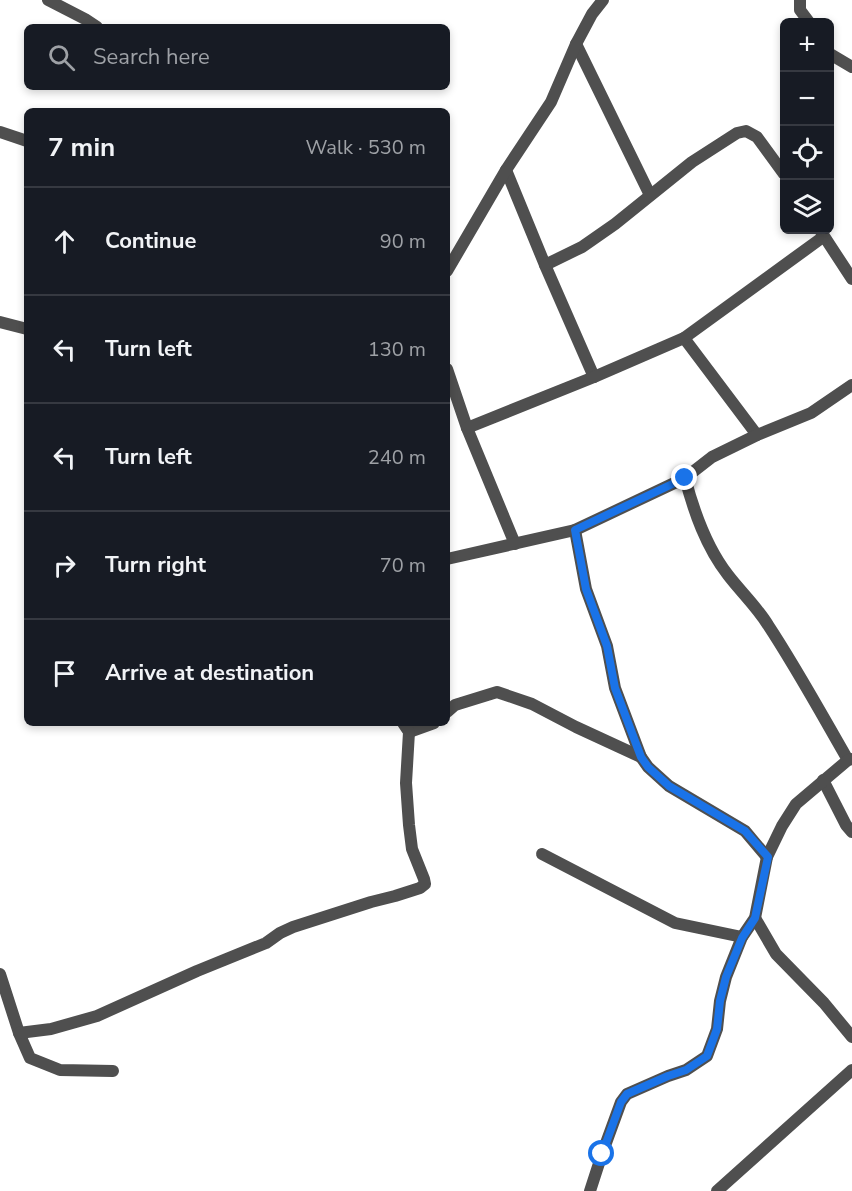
<!DOCTYPE html>
<meta charset="utf-8">
<style>
:root{--surface:#171b24;--page:#242831;--text:#f1f3f6;--muted:#9ea1a6;--line:#363941}
body{margin:0;font-family:"Nunito Sans",sans-serif;background:var(--page);color:var(--text)}
.controls{position:absolute;right:18px;top:18px;display:grid;overflow:hidden;border-radius:9px;box-shadow:0 3px 9px #0003}
.controls button{width:54px;height:54px;display:grid;place-items:center;padding:0;border:0;border-bottom:2px solid var(--line);background:var(--surface);color:var(--text);font:30px sans-serif}
.stop{position:absolute;width:18px;height:18px;margin:-14px;border:4px solid #1a73e8;border-radius:50%;background:#fff}
.stop.end{background:#1a73e8;border-color:#fff;box-shadow:0 2px 6px #0008}
.list{margin:0;padding:0;list-style:none}
h2{display:flex;justify-content:space-between;align-items:center;height:78px;margin:0;padding:0 24px;font-size:26px}
h2 small{font-size:20px;font-weight:400;color:var(--muted)}
.list li{display:grid;grid-template-columns:39px 1fr auto;gap:18px;align-items:center;box-sizing:border-box;height:108px;padding:0 24px;border-top:2px solid var(--line)}
.list b{display:block;font-size:22px;white-space:nowrap}
.list em{font-size:20px;font-style:normal;color:var(--muted)}
.icon{flex:none;width:33px;height:33px;fill:none;stroke:currentColor;stroke-width:2;stroke-linecap:round;stroke-linejoin:round}
.map{position:relative;flex:none;width:852px;height:1191px;overflow:hidden}
.search{position:absolute;background:var(--surface);box-shadow:0 3px 9px #0003;left:24px;top:24px;width:426px;height:66px;display:flex;align-items:center;gap:15px;box-sizing:border-box;padding:0 21px;border-radius:9px;color:var(--muted);font-size:22px}
.panel{position:absolute;background:var(--surface);box-shadow:0 3px 9px #0003;left:24px;top:108px;width:426px;height:618px;border-radius:9px}
.map>svg:first-child{display:block}
.lines{fill:none;stroke-linecap:round;stroke-linejoin:round}
.minor{stroke:#4f4f4f;stroke-width:12}
.route{stroke:#1a73e8;stroke-width:8}
</style>
<div class="map">
<svg width="852" height="1191" viewBox="0 0 852 1191">
<rect width="100%" height="100%" fill="#fff"/>
<g class="lines">
<!-- minor -->
<g class="minor">
<polyline points="48,0 85,19 97,27"/>
<polyline points="800,0 800,10 809,22"/>
<polyline points="576,44 650,195"/>
<polyline points="830,54 852,67"/>
<polyline points="0,132 27,141"/>
<polyline points="506,170 545,265 594,377"/>
<polyline points="820,230 852,279"/>
<polyline points="545,265 582,247 615,224 692,162 737,133 746,131 757,137 784,174"/>
<polyline points="447,271 506,170 551,102 576,44 592,14 603,0"/>
<polyline points="0,322 27,329"/>
<polyline points="684,338 757,435"/>
<polyline points="447,369 467,428 515,544"/>
<polyline points="467,428 594,377 684,338 823,237"/>
<path d="M 685,478 C 694,512 706,547 728,575 C 741,592 757,607 768,625 C 797,669 822,715 848,760"/>
<polyline points="575,530 586,589 607,646 615,688 641,757 648,767 669,786 745,831 767,857"/>
<polyline points="447,559 575,530 685,478 712,457 757,435 811,413 852,385"/>
<polyline points="447,712 455,705 497,692 532,704 576,727 641,757"/>
<polyline points="409,732 434,723"/>
<polyline points="823,780 846,825 852,832"/>
<polyline points="542,854 675,923 742,937"/>
<polyline points="755,918 776,954 824,1003 852,1037"/>
<polyline points="0,974 19,1033 30,1058 60,1070 113,1071"/>
<polyline points="19,1033 51,1029 97,1016 197,971 266,943 280,933 293,927 371,902 395,896 420,888 425,884 424,879 412,849 409,825 406,783 409,732 403,723"/>
<polyline points="590,1191 602,1154 621,1102 627,1094 668,1076 686,1070 707,1056 717,1029 720,1001 726,977 742,937 755,918 767,857 782,826 796,804 848,760 852,759"/>
<polyline points="717,1191 852,1070"/>
</g>
</g>
<g class="lines">
<!-- route -->
<polyline class="route" points="602,1154 621,1102 627,1094 668,1076 686,1070 707,1056 717,1029 720,1001 726,977 742,938 755,918 768,857 745,831 669,786 648,767 641,757 615,688 607,646 586,589 575,530 685,478"/>
</g>
</svg>
<div class="controls">
<button>+</button>
<button>−</button>
<button><svg class="icon" aria-label="locate" viewBox="0 0 24 24"><circle cx="12" cy="12" r="6"/><path d="M12 2v4M12 18v4M2 12h4M18 12h4"/></svg></button>
<button><svg class="icon" aria-label="layers" viewBox="0 0 24 24"><path d="M12 4l9 5-9 5-9-5zM3 14l9 5 9-5"/></svg></button>
</div>
<div class="stop" style="left:602px;top:1154px"></div>
<div class="stop end" style="left:685px;top:478px"></div>
<div class="search"><svg class="icon" aria-label="search" viewBox="0 0 24 24"><circle cx="10" cy="10" r="6"/><path d="M15 15l6 6"/></svg>Search here</div>
<section class="panel">
<h2>7 min<small>Walk · 530 m</small></h2>
<ul class="list">
<li><svg class="icon" aria-label="ahead" viewBox="0 0 24 24"><path d="M12 20V5M6 11l6-6 6 6"/></svg><div><b>Continue</b></div><em>90 m</em></li>
<li><svg class="icon" aria-label="left" viewBox="0 0 24 24"><path d="M17 20v-9H6M10 6l-5 5 5 5"/></svg><div><b>Turn left</b></div><em>130 m</em></li>
<li><svg class="icon" aria-label="left" viewBox="0 0 24 24"><path d="M17 20v-9H6M10 6l-5 5 5 5"/></svg><div><b>Turn left</b></div><em>240 m</em></li>
<li><svg class="icon" aria-label="right" viewBox="0 0 24 24"><path d="M7 20v-9h11M14 6l5 5-5 5"/></svg><div><b>Turn right</b></div><em>70 m</em></li>
<li><svg class="icon" aria-label="arrive" viewBox="0 0 24 24"><path d="M6 21V4h12l-3 4 3 4H6"/></svg><div><b>Arrive at destination</b></div></li>
</ul>
</section>
</div>
